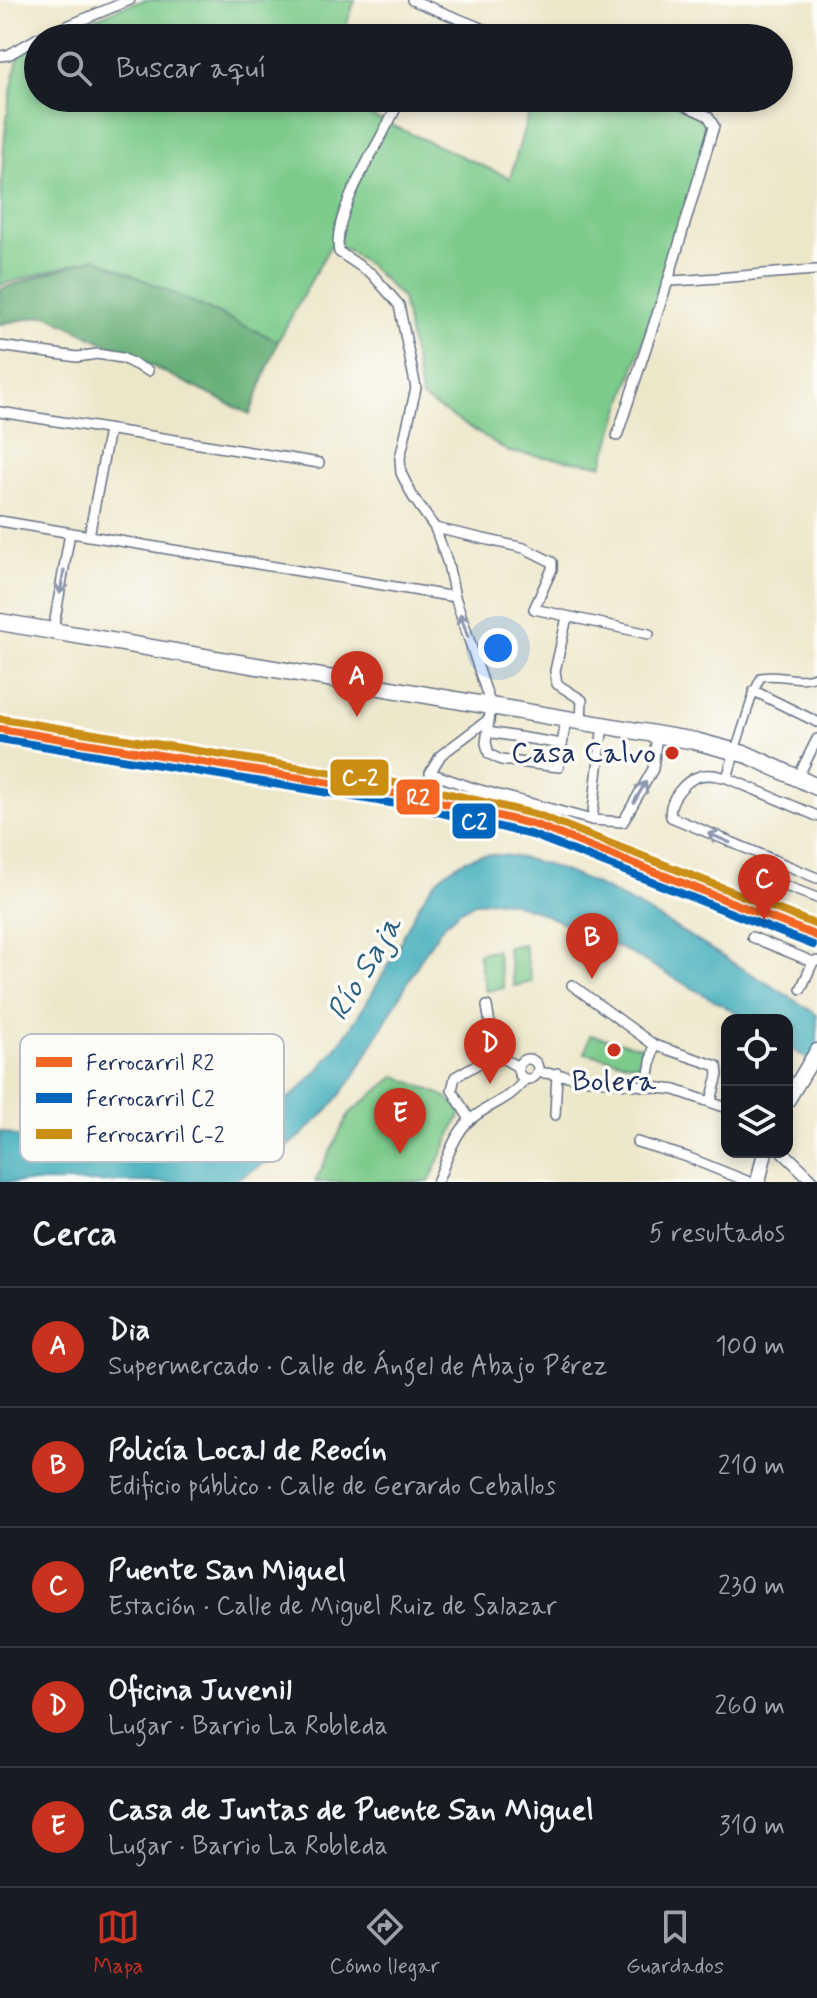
<!DOCTYPE html>
<html lang="es">
<meta charset="utf-8">
<style>
:root{--surface:#171b24;--page:#20242c;--text:#f1f3f6;--muted:#9ea1a6;--line:#363941;--accent:#c8321e}
body{margin:0;font-family:Mynerve,sans-serif;background:var(--page);color:var(--text)}
.controls{position:absolute;right:24px;bottom:24px;display:grid;overflow:hidden;border-radius:16px;box-shadow:0 4px 12px #0003}
.controls button{width:72px;height:72px;display:grid;place-items:center;padding:0;border:0;border-bottom:2px solid var(--line);background:var(--surface);color:var(--text);font:40px sans-serif}
.you{position:absolute;left:498px;top:648px;width:28px;height:28px;margin:-20px;border:6px solid #fff;border-radius:50%;background:#1a73e8;box-shadow:0 0 0 12px #1a73e833}
.badge{display:grid;place-items:center;width:52px;height:52px;border-radius:50%;background:var(--accent);color:#fff;font-size:26px;font-weight:700}
.pin{position:absolute;translate:-50% -66px;filter:drop-shadow(0 2px 4px #0008)}
.pin::after{content:'';position:absolute;top:42px;width:28px;height:24px;background:inherit;clip-path:polygon(0 0,100% 0,50% 100%)}
.list{margin:0;padding:0;list-style:none}
h2{display:flex;justify-content:space-between;align-items:center;height:104px;margin:0;padding:0 32px;font-size:34px}
h2 small{font-size:26px;font-weight:400;color:var(--muted)}
.list li{display:grid;grid-template-columns:52px 1fr auto;gap:24px;align-items:center;box-sizing:border-box;height:120px;padding:0 32px;border-top:2px solid var(--line)}
.list b{display:block;font-size:30px;white-space:nowrap}
.list p{margin:0;font-size:26px;white-space:nowrap;color:var(--muted)}
.list em{font-size:26px;font-style:normal;color:var(--muted)}
.icon{flex:none;width:44px;height:44px;fill:none;stroke:currentColor;stroke-width:2;stroke-linecap:round;stroke-linejoin:round}
.map{position:relative;flex:none;width:817px;height:1182px;overflow:hidden}
.search{position:absolute;background:var(--surface);box-shadow:0 4px 12px #0003;left:24px;right:24px;top:24px;height:88px;display:flex;align-items:center;gap:20px;box-sizing:border-box;padding:0 28px;border-radius:44px;color:var(--muted);font-size:30px}
.sheet{height:704px;background:var(--surface)}
nav{display:flex;justify-content:space-around;align-items:center;box-sizing:border-box;height:112px;border-top:2px solid var(--line);background:var(--surface);font-size:22px;color:var(--muted)}
nav a{display:grid;justify-items:center;gap:4px}
nav .on{color:var(--accent)}
.map>svg:first-child{display:block}
.green{fill:#7dcb8b;stroke:#4c7d74;stroke-width:2}
.forest{fill:#66af77;stroke:#406f6a;stroke-width:2}
.water{fill:#3dacba;stroke:#2c6e8c;stroke-width:2}
.lines{fill:none;stroke-linecap:round;stroke-linejoin:round}
.service-casing{stroke:#646f84;stroke-width:8}
.pedestrian-casing{stroke:#646f84;stroke-width:10}
.minor-casing{stroke:#646f84;stroke-width:12}
.tertiary-casing{stroke:#646f84;stroke-width:14}
.primary-casing{stroke:#646f84;stroke-width:17}
.trunk-casing{stroke:#646f84;stroke-width:19}
.service{stroke:#fff;stroke-width:5}
.pedestrian{stroke:#fff;stroke-width:7}
.minor{stroke:#fff;stroke-width:9}
.tertiary{stroke:#fff;stroke-width:11}
.primary{stroke:#fff;stroke-width:14}
.trunk{stroke:#fff;stroke-width:16}
.rail{stroke:#1b2f5e;stroke-width:3;stroke-dasharray:12 6;stroke-linecap:butt}
.rail-1-casing{stroke:#fdfcf7;stroke-width:14}
.rail-2-casing{stroke:#fdfcf7;stroke-width:14}
.rail-3-casing{stroke:#fdfcf7;stroke-width:14}
.rail-1{stroke:#f26522;stroke-width:8}
.rail-2{stroke:#0065bd;stroke-width:8}
.rail-3{stroke:#cb8e13;stroke-width:8}
.oneway{stroke:#8d97ae}
.poi-dot{fill:#c8321e;stroke:#fdfcf7;stroke-width:3}
.labels{text-anchor:middle;dominant-baseline:central;stroke-width:7;stroke-linejoin:round;paint-order:stroke}
.poi-label{font-size:30px;fill:#1b2f5e;stroke:#fdfcf7;text-anchor:end}
.water-label{font-size:32px;font-style:italic;fill:#296183;stroke:#fdfcf7}
.key{fill:#fdfcf7;stroke:#b9bec9;stroke-width:2}
.key-label{font-size:22px;fill:#1b2f5e}
.line-badge{stroke:#fdfcf7;stroke-width:3}
.badge-label{font-size:22px;text-anchor:middle;font-weight:bold;fill:#fff}
</style>
<div class="map">
<svg width="817" height="1182" viewBox="0 0 817 1182">
<rect width="100%" height="100%" fill="#fdfcf7"/>
<filter id="ink" filterUnits="userSpaceOnUse"><feTurbulence type="fractalNoise" baseFrequency=".0125" numOctaves="2"/><feDisplacementMap in="SourceGraphic" scale="16" xChannelSelector="R" yChannelSelector="G"/><feConvolveMatrix kernelMatrix="1 2 1 2 8 2 1 2 1" color-interpolation-filters="sRGB"/></filter>
<filter id="wash" filterUnits="userSpaceOnUse"><feTurbulence type="fractalNoise" baseFrequency=".006" numOctaves="4" result="noise"/><feDisplacementMap in="SourceGraphic" scale="32" xChannelSelector="R" yChannelSelector="G"/><feGaussianBlur stdDeviation="1.8" result="paint"/><feColorMatrix in="noise" values="0 0 0 0 0 0 0 0 0 0 0 0 0 0 0 0 0 1.4 0 .05"/><feComposite in="paint" operator="in"/></filter>
<g filter="url(#wash)">
<rect width="100%" height="100%" fill="#ede7ca"/>
<!-- green -->
<g class="green">
<polygon points="145,0 355,0 342,38 52,38 121,7"/>
<path d="M 38,44 L 38,98 L 331,98 L 510,178 L 533,98 L 659,98 L 708,116 L 714,126 L 602,465 L 509,452 L 422,398 L 402,298 L 371,267 L 346,249 L 330,246 L 278,341 L 95,258 L 0,285 C 0,208 0,124 20,52 Z"/>
<polygon points="524,944 532,982 514,986 507,947"/>
<polygon points="496,950 504,988 486,991 478,953"/>
<polygon points="590,1035 642,1047 638,1065 585,1053"/>
<polygon points="396,1076 445,1096 462,1111 429,1182 315,1182 349,1114"/>
</g>
<!-- forest -->
<polygon class="forest" points="95,258 278,341 250,414 47,315 0,324 0,289"/>
<!-- water -->
<path class="water" d="M 481,855 C 555,848 675,927 738,966 C 765,982 792,997 817,1015 L 817,1066 L 787,1046 L 787,1020 L 749,1020 L 628,952 L 532,909 L 509,902 L 492,900 L 475,903 L 459,911 L 441,928 L 421,959 L 353,1078 L 331,1107 L 301,1136 L 262,1165 L 232,1182 L 0,1182 L 0,1131 C 36,1143 74,1158 112,1160 C 172,1163 241,1136 288,1099 C 329,1067 365,1007 390,962 C 414,918 426,869 481,855 Z"/>
</g>
<g filter="url(#ink)">
<g class="lines">
<defs>
<polyline id="service" points="338,796 419,810 429,774"/>
<path id="pedestrian" d="M 735,751 L 754,691 L 761,677 C 780,673 800,684 817,675"/>
<g id="minor">
<polyline points="412,0 506,38"/>
<polyline points="38,38 130,0"/>
<polyline points="0,56 8,55 38,38"/>
<path d="M 669,98 L 708,116 L 714,126 L 668,281 C 718,279 767,273 817,270"/>
<path d="M 396,108 C 379,144 331,214 339,252 L 372,274 L 399,305 L 416,388 L 400,458 L 401,473 L 413,497 L 435,528 L 448,564 L 455,597 L 491,706 L 486,743 L 489,754 L 501,760 L 559,767 L 566,718"/>
<polyline points="0,346 77,357 97,354 122,358 148,371"/>
<polyline points="0,412 319,463"/>
<polyline points="617,436 668,281"/>
<polyline points="0,521 455,597"/>
<polyline points="435,528 524,548 552,562 552,569 534,609 649,634"/>
<polyline points="89,536 109,430"/>
<polyline points="567,617 555,671 557,684 582,700 581,721"/>
<polyline points="53,631 70,533"/>
<polyline points="754,691 817,722"/>
<polyline points="489,719 441,755 430,773 473,788 592,820"/>
<polyline points="603,724 592,820 623,822 653,769 657,734"/>
<polyline points="487,732 562,744"/>
<polyline points="735,751 727,778 817,816"/>
<polyline points="798,777 817,739"/>
<path d="M 727,778 C 719,776 709,773 700,776 C 685,780 667,801 671,817 L 817,878"/>
<polyline points="767,858 764,867 770,880 817,898"/>
<polyline points="752,937 813,962"/>
<polyline points="572,985 654,1045 717,1066 718,1075 711,1101"/>
<polyline points="801,989 813,962 817,961"/>
<polyline points="487,1006 495,1054"/>
<circle cx="528" cy="1069" r="10"/>
<polyline points="537,1072 675,1090 727,1108"/>
<polyline points="647,1086 654,1045"/>
<polyline points="555,1115 557,1073"/>
<polyline points="470,1120 452,1090 455,1077 495,1054 518,1067"/>
<polyline points="637,1142 687,1157 749,1182"/>
<path d="M 437,1182 C 446,1163 453,1135 470,1120 C 488,1104 511,1100 525,1079"/>
</g>
<polyline id="tertiary" points="783,1152 814,1182"/>
<g id="primary">
<polyline points="787,1101 817,1051"/>
<polyline points="758,1182 765,1152"/>
</g>
<polyline id="trunk" points="0,622 695,741 748,755 817,787"/>
</defs>
<!-- service casing -->
<use href="#service" class="service-casing"/>
<!-- pedestrian casing -->
<use href="#pedestrian" class="pedestrian-casing"/>
<!-- minor casing -->
<use href="#minor" class="minor-casing"/>
<!-- tertiary casing -->
<use href="#tertiary" class="tertiary-casing"/>
<!-- primary casing -->
<use href="#primary" class="primary-casing"/>
<!-- trunk casing -->
<use href="#trunk" class="trunk-casing"/>
<!-- service -->
<use href="#service" class="service"/>
<!-- pedestrian -->
<use href="#pedestrian" class="pedestrian"/>
<!-- minor -->
<use href="#minor" class="minor"/>
<!-- tertiary -->
<use href="#tertiary" class="tertiary"/>
<!-- primary -->
<use href="#primary" class="primary"/>
<!-- trunk -->
<use href="#trunk" class="trunk"/>
<!-- rail -->
<polyline class="rail" points="556,834 621,864 817,943"/>
<defs>
<polyline id="rail-1" points="0,729 423,798 536,825 817,936"/>
<polyline id="rail-2" points="0,739 421,808 533,835 813,945"/>
<polyline id="rail-3" points="2,719 425,788 538,815 817,925"/>
</defs>
<!-- rail-1 casing -->
<use href="#rail-1" class="rail-1-casing"/>
<!-- rail-2 casing -->
<use href="#rail-2" class="rail-2-casing"/>
<!-- rail-3 casing -->
<use href="#rail-3" class="rail-3-casing"/>
<!-- rail-1 -->
<use href="#rail-1" class="rail-1"/>
<!-- rail-2 -->
<use href="#rail-2" class="rail-2"/>
<!-- rail-3 -->
<use href="#rail-3" class="rail-3"/>
</g>
<!-- one-way arrows -->
<defs><path id="oneway-shaft" d="M-6 0H5M1.5-3L5.5 0L1.5 3" fill="none" stroke-width="1.6" stroke-linecap="round" stroke-linejoin="round" transform="scale(2)"/></defs>
<g class="oneway">
<use href="#oneway-shaft" transform="translate(62 582) rotate(100)"/>
<use href="#oneway-shaft" transform="translate(464 625) rotate(-108)"/>
<use href="#oneway-shaft" transform="translate(640 792) rotate(-60)"/>
<use href="#oneway-shaft" transform="translate(719 838) rotate(-157)"/>
</g>
</g>
<!-- markers -->
<g class="poi-dot">
<circle cx="672" cy="753" r="8"/>
<circle cx="614" cy="1050" r="8"/>
</g>
<g class="labels">
<!-- poi labels -->
<g class="poi-label">
<text x="656" y="753">Casa Calvo</text>
<text x="614" y="1081" text-anchor="middle">Bolera</text>
</g>
<!-- water labels -->
<g class="water-label">
<text transform="translate(365 969) rotate(-59)">Río Saja</text>
</g>
</g>
<!-- legend -->
<rect x="20" y="1034" width="264" height="128" rx="12" class="key"/>
<rect x="36" y="1057" width="36" height="10" fill="#f26522"/>
<rect x="36" y="1093" width="36" height="10" fill="#0065bd"/>
<rect x="36" y="1129" width="36" height="10" fill="#cb8e13"/>
<g class="key-label">
<text x="86" y="1070">Ferrocarril R2</text>
<text x="86" y="1106">Ferrocarril C2</text>
<text x="86" y="1142">Ferrocarril C-2</text>
</g>
<g class="line-badge">
<rect x="329" y="758" width="61" height="39" rx="8" fill="#cb8e13"/>
<rect x="395" y="778" width="46" height="38" rx="8" fill="#f26522"/>
<rect x="451" y="802" width="46" height="38" rx="8" fill="#0065bd"/>
</g>
<g class="badge-label">
<text x="360" y="785">C-2</text>
<text x="418" y="805">R2</text>
<text x="474" y="829">C2</text>
</g>
</svg>
<div class="controls">
<button><svg class="icon" aria-label="locate" viewBox="0 0 24 24"><circle cx="12" cy="12" r="6"/><path d="M12 2v4M12 18v4M2 12h4M18 12h4"/></svg></button>
<button><svg class="icon" aria-label="layers" viewBox="0 0 24 24"><path d="M12 4l9 5-9 5-9-5zM3 14l9 5 9-5"/></svg></button>
</div>
<div class="you"></div>
<div class="pin badge" style="left:357px;top:717px">A</div>
<div class="pin badge" style="left:592px;top:979px">B</div>
<div class="pin badge" style="left:764px;top:920px">C</div>
<div class="pin badge" style="left:490px;top:1084px">D</div>
<div class="pin badge" style="left:400px;top:1154px">E</div>
<div class="search"><svg class="icon" aria-label="search" viewBox="0 0 24 24"><circle cx="10" cy="10" r="6"/><path d="M15 15l6 6"/></svg>Buscar aquí</div>
</div>
<section class="sheet">
<h2>Cerca<small>5 resultados</small></h2>
<ul class="list">
<li><span class="badge">A</span><div><b>Dia</b><p>Supermercado · Calle de Ángel de Abajo Pérez</p></div><em>100 m</em></li>
<li><span class="badge">B</span><div><b>Policía Local de Reocín</b><p>Edificio público · Calle de Gerardo Ceballos</p></div><em>210 m</em></li>
<li><span class="badge">C</span><div><b>Puente San Miguel</b><p>Estación · Calle de Miguel Ruiz de Salazar</p></div><em>230 m</em></li>
<li><span class="badge">D</span><div><b>Oficina Juvenil</b><p>Lugar · Barrio La Robleda</p></div><em>260 m</em></li>
<li><span class="badge">E</span><div><b>Casa de Juntas de Puente San Miguel</b><p>Lugar · Barrio La Robleda</p></div><em>310 m</em></li>
</ul>
</section>
<nav>
<a class="on"><svg class="icon" aria-label="map" viewBox="0 0 24 24"><path d="M3 6l6-2 6 2 6-2v14l-6 2-6-2-6 2zM9 4v14M15 6v14"/></svg>Mapa</a>
<a><svg class="icon" aria-label="directions" viewBox="0 0 24 24"><path d="M12 3l9 9-9 9-9-9zM9 14v-3h6M13 9l2 2-2 2"/></svg>Cómo llegar</a>
<a><svg class="icon" aria-label="saved" viewBox="0 0 24 24"><path d="M7 4h10v16l-5-4-5 4z"/></svg>Guardados</a>
</nav>
